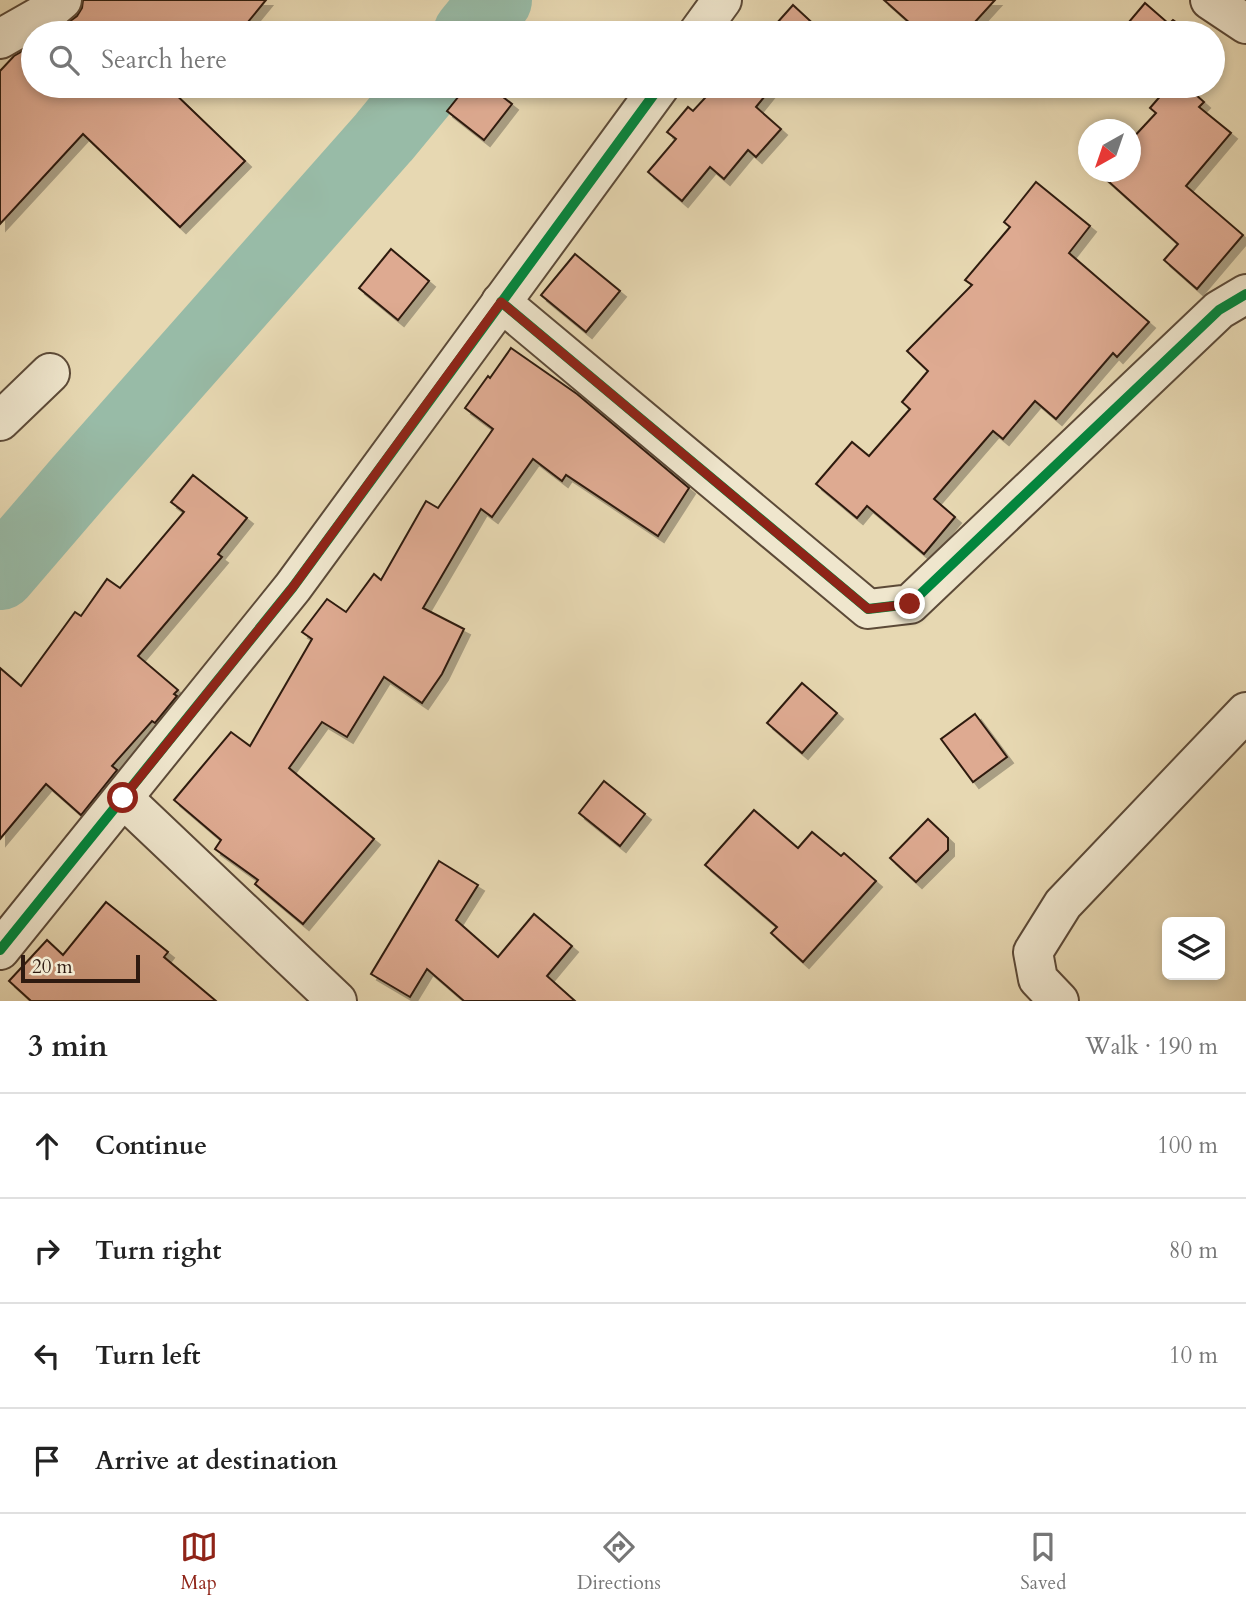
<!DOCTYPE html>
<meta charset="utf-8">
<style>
:root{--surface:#fff;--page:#f2f2f2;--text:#222;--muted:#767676;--line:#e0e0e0;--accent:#8f2418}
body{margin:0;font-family:Cardo,serif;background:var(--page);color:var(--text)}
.controls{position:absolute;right:21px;bottom:21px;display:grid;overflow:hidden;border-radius:10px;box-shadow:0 4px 10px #0003}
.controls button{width:63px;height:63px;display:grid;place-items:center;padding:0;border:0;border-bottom:2px solid var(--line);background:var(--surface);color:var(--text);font:35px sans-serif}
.compass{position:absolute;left:1078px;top:119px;width:63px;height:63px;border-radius:50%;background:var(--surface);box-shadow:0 4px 10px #0003;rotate:220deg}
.scale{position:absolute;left:21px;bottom:18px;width:119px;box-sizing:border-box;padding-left:7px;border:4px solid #2e1a10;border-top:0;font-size:19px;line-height:24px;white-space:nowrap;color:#2e1a10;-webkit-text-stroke:5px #efe6cd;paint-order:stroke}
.stop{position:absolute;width:21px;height:21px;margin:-16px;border:5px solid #8f2418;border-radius:50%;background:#fff}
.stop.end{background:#8f2418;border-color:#fff;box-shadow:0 2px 7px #0008}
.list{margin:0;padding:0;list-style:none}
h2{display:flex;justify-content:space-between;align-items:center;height:91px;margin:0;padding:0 28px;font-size:30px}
h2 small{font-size:23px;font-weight:400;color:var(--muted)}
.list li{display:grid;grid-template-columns:46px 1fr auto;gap:21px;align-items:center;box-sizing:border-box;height:105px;padding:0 28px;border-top:2px solid var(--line)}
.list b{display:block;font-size:26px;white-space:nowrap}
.list em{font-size:23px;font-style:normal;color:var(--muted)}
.icon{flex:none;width:38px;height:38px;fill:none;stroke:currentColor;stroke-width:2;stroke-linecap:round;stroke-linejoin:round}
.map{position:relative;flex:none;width:1246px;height:1001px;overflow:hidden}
.search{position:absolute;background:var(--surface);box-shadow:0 4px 10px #0003;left:21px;right:21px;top:21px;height:77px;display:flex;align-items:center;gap:18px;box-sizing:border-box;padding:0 24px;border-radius:38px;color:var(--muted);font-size:26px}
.sheet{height:511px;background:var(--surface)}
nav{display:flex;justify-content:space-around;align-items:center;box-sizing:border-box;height:98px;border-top:2px solid var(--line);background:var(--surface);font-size:19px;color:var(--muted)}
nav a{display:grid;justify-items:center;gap:4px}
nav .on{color:var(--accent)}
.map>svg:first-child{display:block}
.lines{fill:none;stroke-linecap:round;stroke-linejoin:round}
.river{stroke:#98bba7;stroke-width:72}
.building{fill:#deaa91;stroke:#2e1a10;stroke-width:2;filter:url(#shadow)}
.minor-casing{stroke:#5c4a38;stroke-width:42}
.minor{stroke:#efe6cd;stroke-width:38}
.cycleway-casing{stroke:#efe6cd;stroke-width:15}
.cycleway{stroke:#00873e;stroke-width:10}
.route{stroke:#8f2418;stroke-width:9}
</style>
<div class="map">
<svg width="1246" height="1001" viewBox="0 0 1246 1001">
<defs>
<filter id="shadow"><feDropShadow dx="6" dy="6" stdDeviation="0" flood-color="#0004"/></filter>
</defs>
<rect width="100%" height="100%" fill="#e7d8b2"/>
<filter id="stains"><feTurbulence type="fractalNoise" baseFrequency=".00286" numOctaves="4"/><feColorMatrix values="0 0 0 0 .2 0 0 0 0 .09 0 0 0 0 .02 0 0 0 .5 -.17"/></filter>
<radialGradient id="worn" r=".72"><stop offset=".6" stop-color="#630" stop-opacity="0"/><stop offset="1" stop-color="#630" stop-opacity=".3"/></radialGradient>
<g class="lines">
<!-- river -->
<g class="river">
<polyline points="469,33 496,0"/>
<polyline points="0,574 80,481 384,137 426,86"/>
</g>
</g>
<!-- building -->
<g class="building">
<polygon points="83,0 266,0 239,33 54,33 77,16 82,8"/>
<polygon points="884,0 995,0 965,33 921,33"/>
<polygon points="1145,3 1169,24 1173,20 1191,33 1128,33 1123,29"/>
<polygon points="793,5 819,29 816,33 768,33"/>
<polygon points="33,45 33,86 167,86 245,161 180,227 83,134 0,224 0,71 14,56"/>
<polygon points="467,86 489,86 512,104 484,140 447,111"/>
<polygon points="716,86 773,86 756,107 781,129 756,157 748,150 724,179 710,167 682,201 648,172 676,139 667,132 688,107 693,111"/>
<polygon points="1169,86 1186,86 1204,102 1199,107 1231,133 1186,186 1243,235 1197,289 1164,260 1178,244 1098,172 1130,172 1130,141 1156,113 1150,108"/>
<polygon points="1036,182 1090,226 1069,253 1149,322 1117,357 1113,353 1056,419 1035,401 1003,439 993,431 934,499 955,517 924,554 867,506 857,518 816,484 852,442 869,456 910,409 902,402 928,371 907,351 972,285 965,280 1010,227 1004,222"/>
<polygon points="391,249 429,281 398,320 359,288"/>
<polygon points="575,254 620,291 586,332 541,295"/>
<polygon points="511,348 577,394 689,488 658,536 566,475 562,481 533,459 492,517 481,509 423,608 464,629 442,674 422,703 384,677 347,737 322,722 289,768 374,839 303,924 255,884 258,880 215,849 221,840 174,800 231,732 250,746 312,639 302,632 327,599 346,612 374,574 381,580 426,501 438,508 493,429 465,408 488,376 490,378"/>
<polygon points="193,475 247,518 218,554 222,557 138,656 178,690 174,694 177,696 155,723 152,721 112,766 117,770 81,815 46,784 0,839 0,668 21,686 75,612 81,616 107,579 120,588 184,512 171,502"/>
<polygon points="802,683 837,713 802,753 767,723"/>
<polygon points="975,714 1007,757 973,782 941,739"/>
<polygon points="604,781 645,814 620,846 579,813"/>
<polygon points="754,810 798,848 812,832 841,856 844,853 876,881 803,962 771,933 777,927 705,865"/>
<polygon points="928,819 948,838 948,850 916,882 890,858"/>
<polygon points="439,861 478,885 456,920 498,957 534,914 572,946 547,976 575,1001 464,1001 427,969 410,997 371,974"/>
<polygon points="106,902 168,952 164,957 216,1001 31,1001 9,981 47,940 63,955"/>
</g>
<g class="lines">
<defs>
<g id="minor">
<polyline points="1210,0 1246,24"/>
<polyline points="698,33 722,0"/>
<polyline points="0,39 49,11 62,0"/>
<polyline points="501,302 868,609 910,604 1219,310 1246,294"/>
<polyline points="0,421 50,373"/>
<polyline points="123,798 337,1001"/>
<polyline points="0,950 293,587 660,86"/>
<polyline points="1059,1001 1038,979 1033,952 1063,904 1246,712"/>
</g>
</defs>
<!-- minor casing -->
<use href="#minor" class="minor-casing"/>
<!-- minor -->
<use href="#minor" class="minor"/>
<defs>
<g id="cycleway">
<polyline points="501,302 868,609 910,604 1219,310 1246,294"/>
<polyline points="0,950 293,587 660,86"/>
</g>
</defs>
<!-- cycleway casing -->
<use href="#cycleway" class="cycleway-casing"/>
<!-- cycleway -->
<use href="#cycleway" class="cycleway"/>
</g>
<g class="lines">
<!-- route -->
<polyline class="route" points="123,798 293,587 501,302 868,609 910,604"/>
</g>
<rect width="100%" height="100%" filter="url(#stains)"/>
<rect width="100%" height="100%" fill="url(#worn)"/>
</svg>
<div class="controls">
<button><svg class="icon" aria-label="layers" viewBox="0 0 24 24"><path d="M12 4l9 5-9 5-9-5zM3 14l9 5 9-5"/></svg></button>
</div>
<svg class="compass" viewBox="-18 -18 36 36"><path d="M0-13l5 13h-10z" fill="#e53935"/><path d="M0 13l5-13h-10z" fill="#767676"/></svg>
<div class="scale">20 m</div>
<div class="stop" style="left:123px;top:798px"></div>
<div class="stop end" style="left:910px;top:604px"></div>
<div class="search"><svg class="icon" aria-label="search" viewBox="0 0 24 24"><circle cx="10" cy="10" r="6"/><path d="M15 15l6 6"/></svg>Search here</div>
</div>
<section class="sheet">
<h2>3 min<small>Walk · 190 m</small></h2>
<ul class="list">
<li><svg class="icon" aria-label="ahead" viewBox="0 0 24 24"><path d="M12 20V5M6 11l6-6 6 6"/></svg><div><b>Continue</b></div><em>100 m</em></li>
<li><svg class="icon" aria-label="right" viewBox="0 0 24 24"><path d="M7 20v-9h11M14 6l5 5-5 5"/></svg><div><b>Turn right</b></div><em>80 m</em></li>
<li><svg class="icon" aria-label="left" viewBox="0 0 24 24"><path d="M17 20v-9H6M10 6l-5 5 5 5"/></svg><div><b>Turn left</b></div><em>10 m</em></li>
<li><svg class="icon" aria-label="arrive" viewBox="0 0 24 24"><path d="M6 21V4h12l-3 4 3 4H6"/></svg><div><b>Arrive at destination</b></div></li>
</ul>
</section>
<nav>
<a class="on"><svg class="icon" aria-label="map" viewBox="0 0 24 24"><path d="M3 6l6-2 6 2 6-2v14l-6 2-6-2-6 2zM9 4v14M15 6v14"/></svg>Map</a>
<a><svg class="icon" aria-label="directions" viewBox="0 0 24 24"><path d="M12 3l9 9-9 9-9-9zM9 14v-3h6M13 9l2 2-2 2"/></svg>Directions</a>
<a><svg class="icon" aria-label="saved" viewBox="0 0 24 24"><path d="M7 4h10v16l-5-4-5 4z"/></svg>Saved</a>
</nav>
